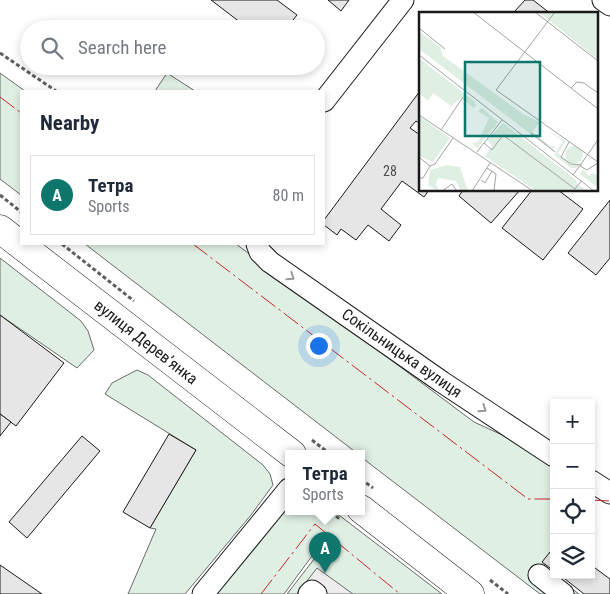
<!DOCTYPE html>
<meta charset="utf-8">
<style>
:root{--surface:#fff;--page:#f6f6f7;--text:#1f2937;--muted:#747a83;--line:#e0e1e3;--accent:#0f766e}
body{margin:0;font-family:"Roboto Condensed",sans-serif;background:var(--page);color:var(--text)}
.controls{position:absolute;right:15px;bottom:15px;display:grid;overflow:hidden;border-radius:0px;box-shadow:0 2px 8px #0003}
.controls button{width:45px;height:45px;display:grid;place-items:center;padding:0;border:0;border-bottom:1px solid var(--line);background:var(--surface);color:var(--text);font:25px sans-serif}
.you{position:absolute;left:318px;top:345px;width:18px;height:18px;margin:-12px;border:4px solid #fff;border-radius:50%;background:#1a73e8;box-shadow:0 0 0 8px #1a73e833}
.badge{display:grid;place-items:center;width:32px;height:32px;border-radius:50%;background:var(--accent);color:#fff;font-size:16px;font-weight:700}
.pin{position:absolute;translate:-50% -41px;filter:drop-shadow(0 1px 2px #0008)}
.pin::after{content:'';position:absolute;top:26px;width:18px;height:15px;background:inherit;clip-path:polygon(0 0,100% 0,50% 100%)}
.popup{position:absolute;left:285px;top:450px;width:80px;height:65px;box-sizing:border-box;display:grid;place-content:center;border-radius:0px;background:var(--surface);filter:drop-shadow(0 1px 4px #0005);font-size:16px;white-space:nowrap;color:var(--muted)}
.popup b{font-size:19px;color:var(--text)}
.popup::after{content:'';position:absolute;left:50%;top:100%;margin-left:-10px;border:10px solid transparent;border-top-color:var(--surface)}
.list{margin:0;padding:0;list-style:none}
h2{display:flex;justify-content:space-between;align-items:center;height:65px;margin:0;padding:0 20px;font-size:21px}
h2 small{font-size:16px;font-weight:400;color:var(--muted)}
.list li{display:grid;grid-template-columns:32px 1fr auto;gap:15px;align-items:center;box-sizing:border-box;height:80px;margin:0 10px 10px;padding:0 10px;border:1px solid var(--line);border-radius:0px}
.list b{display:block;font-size:19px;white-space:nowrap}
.list p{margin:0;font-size:16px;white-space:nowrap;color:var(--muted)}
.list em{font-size:16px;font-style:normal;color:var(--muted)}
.icon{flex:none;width:28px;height:28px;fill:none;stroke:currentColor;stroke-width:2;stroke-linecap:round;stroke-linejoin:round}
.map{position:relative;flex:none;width:610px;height:594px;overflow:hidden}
.search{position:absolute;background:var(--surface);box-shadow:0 2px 8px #0003;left:20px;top:20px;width:305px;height:55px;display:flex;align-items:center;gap:12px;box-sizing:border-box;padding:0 18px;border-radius:28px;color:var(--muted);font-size:19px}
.panel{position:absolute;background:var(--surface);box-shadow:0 2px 8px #0003;left:20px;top:90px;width:305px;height:155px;border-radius:0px}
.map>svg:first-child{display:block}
.green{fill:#e0efe3;stroke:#6a6a6a}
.parking{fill:#ededed;stroke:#6a6a6a}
.building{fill:#e6e6e6;stroke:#1a1a1a}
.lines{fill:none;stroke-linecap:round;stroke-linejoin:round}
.minor-casing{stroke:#1a1a1a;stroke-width:23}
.major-casing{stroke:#1a1a1a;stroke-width:29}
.path{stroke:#5f5f5f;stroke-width:3;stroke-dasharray:4 2.5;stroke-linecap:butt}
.minor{stroke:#fff;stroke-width:21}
.major{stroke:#fff;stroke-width:28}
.power{stroke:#c62828;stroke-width:1;stroke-dasharray:18 4 2.5 4;stroke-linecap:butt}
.oneway{stroke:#989898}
.labels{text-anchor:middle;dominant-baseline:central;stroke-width:4;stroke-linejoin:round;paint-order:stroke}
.number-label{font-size:14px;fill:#4d4d4d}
.street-label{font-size:16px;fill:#1a1a1a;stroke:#fff}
.inset-road{fill:none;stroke:#a3a3a3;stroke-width:1}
.view{fill:#0f766e;fill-opacity:0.15;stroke:#0f766e;stroke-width:2.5}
.inset-edge{fill:none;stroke:#1a1a1a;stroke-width:2.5}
</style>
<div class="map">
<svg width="610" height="594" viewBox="0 0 610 594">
<rect width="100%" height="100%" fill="#fff"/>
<!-- green -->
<g class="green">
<polygon points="0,73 25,91 21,91 21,195 0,179"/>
<polygon points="167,73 195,91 155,91"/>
<polygon points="85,244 236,244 474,422 554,459 554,553 543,567 579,594 540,594 361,457 361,454 358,454"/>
<polygon points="0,258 81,321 88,331 94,350 77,368 0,315"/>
<polygon points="137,370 148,375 263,465 270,474 273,485 251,515 185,594 128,594 156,529 150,528 196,450 105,394 112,383"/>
<polygon points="289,500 289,512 335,512 442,594 287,594 315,558 312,556 284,594 212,594"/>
</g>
<!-- parking -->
<polygon class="parking" points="317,568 353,594 297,594"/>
<!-- building -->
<g class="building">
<polygon points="211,0 277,0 297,15 286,29 249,29"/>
<polygon points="328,0 349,0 341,11"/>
<polygon points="525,0 533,0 551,14 519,14 515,11"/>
<polygon points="420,91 420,124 416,121 410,128 420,135 420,157 418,160 420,161 420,190 429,190 424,197 402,181 381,209 401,225 389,241 368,225 356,240 341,229 337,235 324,225 324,220"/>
<polygon points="463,190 520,190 491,223 459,196"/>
<polygon points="532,190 558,190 583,209 543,260 502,228"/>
<polygon points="610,200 610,258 596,275 568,253"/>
<polygon points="0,315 64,363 16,426 0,414"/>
<polygon points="0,414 11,422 0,436"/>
<polygon points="169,434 196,450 150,528 123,512"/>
<polygon points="82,436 100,451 27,538 9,522"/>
<polygon points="554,547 554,571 542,562"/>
<polygon points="0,565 42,594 0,594"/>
<polygon points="591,565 610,579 610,594 584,594 560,575 591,575"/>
</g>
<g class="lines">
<defs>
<g id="minor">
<polyline points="603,0 610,5"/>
<polyline points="324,101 403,0"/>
<polyline points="257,244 260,252 270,262 442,382 554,456"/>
<polyline points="591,481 610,493"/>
<polyline points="539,575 563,594"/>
<polyline points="203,594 289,489"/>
<polyline points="309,594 312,591 316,594"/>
</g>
<g id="major">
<polyline points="0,229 292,454"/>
<polyline points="361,509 470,594"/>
</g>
</defs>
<!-- minor casing -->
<use href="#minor" class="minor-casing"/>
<!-- major casing -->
<use href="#major" class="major-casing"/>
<!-- path -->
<g class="path">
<polyline points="0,53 56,91"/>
<polyline points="0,195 21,212"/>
<polyline points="62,244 134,301"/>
<polyline points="312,440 330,454"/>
<polyline points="361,479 373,488"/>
<polyline points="331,512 341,520"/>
<polyline points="490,580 508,594"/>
</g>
<!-- minor -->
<use href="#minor" class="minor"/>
<!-- major -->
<use href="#major" class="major"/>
<!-- power -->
<g class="power">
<polyline points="0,97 21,113"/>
<polyline points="193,244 528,499 554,499"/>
<polyline points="591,500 610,501"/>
<polyline points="261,594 315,524 400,594"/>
</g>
</g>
<!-- one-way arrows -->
<defs><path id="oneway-chevron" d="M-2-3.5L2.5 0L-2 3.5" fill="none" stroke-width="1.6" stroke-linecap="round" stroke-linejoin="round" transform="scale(1.25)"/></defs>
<g class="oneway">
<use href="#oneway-chevron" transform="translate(291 277) rotate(35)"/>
<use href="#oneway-chevron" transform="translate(483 409) rotate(34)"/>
</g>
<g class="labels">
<!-- number labels -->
<g class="number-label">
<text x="390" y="171">28</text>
</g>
<!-- street labels -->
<g class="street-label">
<text transform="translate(146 342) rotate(38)">вулиця Дерев’янка</text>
<text transform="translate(402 353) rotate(35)">Сокільницька вулиця</text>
</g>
</g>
<!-- overview -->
<g transform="translate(419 12)">
<rect width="179" height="179" fill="#fff"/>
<path d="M 120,0 L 179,0 L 179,48 L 126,5 ZM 0,19 L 21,35 L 24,44 L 104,102 L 121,110 L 113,120 L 133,135 L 136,133 L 134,139 L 0,37 ZM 0,46 L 56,90 L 57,93 L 55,96 L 42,86 L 32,94 L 14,81 L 9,89 L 0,81 ZM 63,96 L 79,110 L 58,136 L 53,131 L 59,130 L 70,106 L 59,99 ZM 0,104 L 31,126 L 14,150 L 0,144 ZM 84,111 L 157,168 L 158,172 L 169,179 L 117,179 L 66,144 L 73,134 L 68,128 ZM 127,117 L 147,129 L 139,141 L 153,153 L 160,153 L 158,156 L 152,156 L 135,143 L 144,129 ZM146 143a9 9 0 1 1 18 0a9 9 0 1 1-18 0ZM 28,153 L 41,155 L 49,179 L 42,179 L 37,169 L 19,166 L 17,172 L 20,179 L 9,174 L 11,158 ZM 164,157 L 170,164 L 173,161 L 179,163 L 177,174 L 161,162 Z" fill="#e0efe3"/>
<path class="inset-road" d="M 54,0 L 179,97M 116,0 L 179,49M 136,0 L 77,78 L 179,150M 0,16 L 26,37M 0,43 L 175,179M 152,76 L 158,70 L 165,71 L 179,81M 0,103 L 114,179M 22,118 L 44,85M 112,121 L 136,140M 150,130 L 142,145 L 152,152 L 163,153M 65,131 L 73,138 L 84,123 L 156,177 L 162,169M 58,140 L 83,108M 0,145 L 11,154 L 16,152 L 34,126M 161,154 L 168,158 L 179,151M 68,156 L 77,162 L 75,178M 154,163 L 179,128M 0,166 L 4,166 L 11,154M 62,168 L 66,171 L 73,159M 23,179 L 33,172 L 38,179M 53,179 L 71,151M 72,179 L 91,179"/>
<path class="view" d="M 46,50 L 121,50 L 121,124 L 46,124 Z"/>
<rect width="179" height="179" class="inset-edge"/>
</g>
</svg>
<div class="controls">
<button>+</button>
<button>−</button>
<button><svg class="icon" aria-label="locate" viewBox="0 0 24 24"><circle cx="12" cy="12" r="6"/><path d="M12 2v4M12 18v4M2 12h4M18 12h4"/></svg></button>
<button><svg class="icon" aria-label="layers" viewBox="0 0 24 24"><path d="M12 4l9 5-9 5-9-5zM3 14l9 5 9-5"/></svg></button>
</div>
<div class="you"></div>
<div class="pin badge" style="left:325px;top:573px">A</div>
<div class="popup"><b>Тетра</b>Sports</div>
<div class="search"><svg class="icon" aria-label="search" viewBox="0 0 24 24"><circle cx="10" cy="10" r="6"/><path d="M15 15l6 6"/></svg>Search here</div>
<section class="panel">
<h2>Nearby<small></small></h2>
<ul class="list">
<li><span class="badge">A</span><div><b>Тетра</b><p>Sports</p></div><em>80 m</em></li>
</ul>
</section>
</div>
